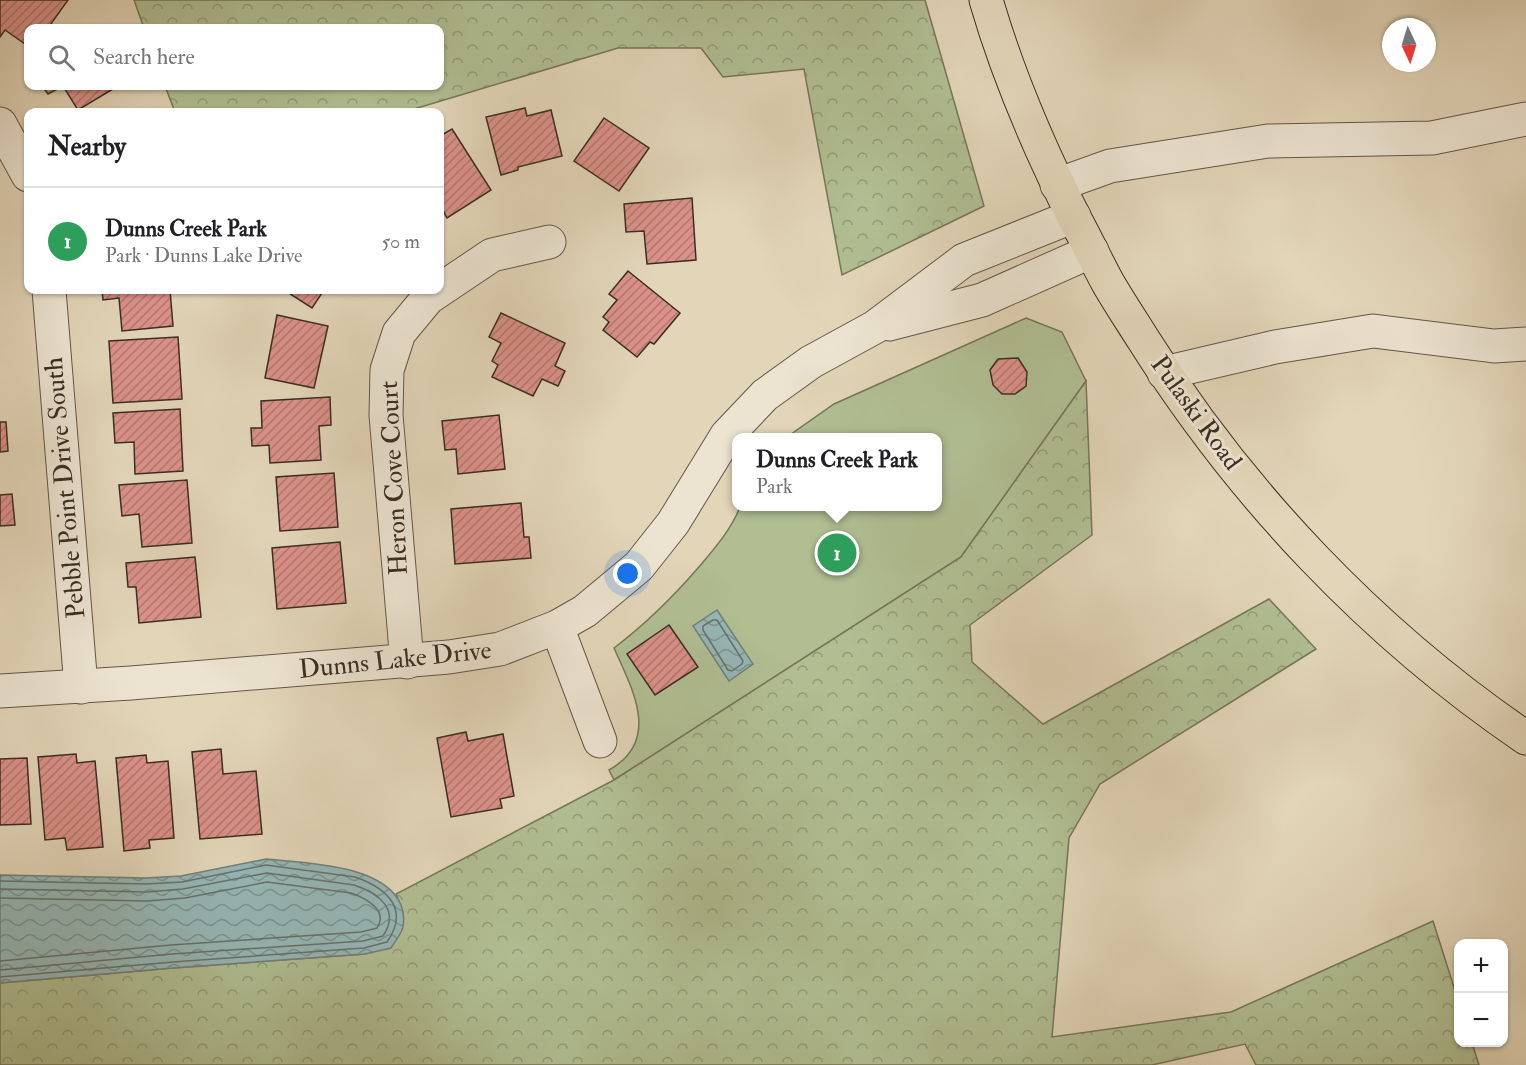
<!DOCTYPE html>
<meta charset="utf-8">
<style>
:root{--surface:#fff;--page:#f6f6f6;--text:#202124;--muted:#757577;--line:#e0e0e0;--accent:#8f2418}
body{margin:0;font-family:"IM FELL Double Pica",serif;background:var(--page);color:var(--text)}
.controls{position:absolute;right:18px;bottom:18px;display:grid;overflow:hidden;border-radius:12px;box-shadow:0 2px 4px #0004}
.controls button{width:54px;height:54px;display:grid;place-items:center;padding:0;border:0;border-bottom:2px solid var(--line);background:var(--surface);color:var(--text);font:30px sans-serif}
.compass{position:absolute;left:1382px;top:18px;width:54px;height:54px;border-radius:50%;background:var(--surface);box-shadow:0 2px 4px #0004;rotate:176deg}
.you{position:absolute;left:628px;top:574px;width:21px;height:21px;margin:-15px;border:4px solid #fff;border-radius:50%;background:#1a73e8;box-shadow:0 0 0 9px #1a73e833}
.badge{display:grid;place-items:center;width:39px;height:39px;border-radius:50%;background:var(--accent);color:#fff;font-size:20px;font-weight:700}
.pin{position:absolute;translate:-50% -50%;border:3px solid #fff;box-shadow:0 2px 6px #0006}
.popup{position:absolute;left:732px;top:433px;width:210px;height:78px;box-sizing:border-box;display:grid;place-content:center;border-radius:12px;background:var(--surface);filter:drop-shadow(0 2px 4px #0005);font-size:20px;white-space:nowrap;color:var(--muted)}
.popup b{font-size:22px;color:var(--text)}
.popup::after{content:'';position:absolute;left:50%;top:100%;margin-left:-12px;border:12px solid transparent;border-top-color:var(--surface)}
.list{margin:0;padding:0;list-style:none}
h2{display:flex;justify-content:space-between;align-items:center;height:78px;margin:0;padding:0 24px;font-size:26px}
h2 small{font-size:20px;font-weight:400;color:var(--muted)}
.list li{display:grid;grid-template-columns:39px 1fr auto;gap:18px;align-items:center;box-sizing:border-box;height:108px;padding:0 24px;border-top:2px solid var(--line)}
.list b{display:block;font-size:22px;white-space:nowrap}
.list p{margin:0;font-size:20px;white-space:nowrap;color:var(--muted)}
.list em{font-size:20px;font-style:normal;color:var(--muted)}
.icon{flex:none;width:33px;height:33px;fill:none;stroke:currentColor;stroke-width:2;stroke-linecap:round;stroke-linejoin:round}
.map{position:relative;flex:none;width:1526px;height:1065px;overflow:hidden}
.search{position:absolute;background:var(--surface);box-shadow:0 2px 4px #0004;left:24px;top:24px;width:420px;height:66px;display:flex;align-items:center;gap:15px;box-sizing:border-box;padding:0 21px;border-radius:12px;color:var(--muted);font-size:22px}
.panel{position:absolute;background:var(--surface);box-shadow:0 2px 4px #0004;left:24px;top:108px;width:420px;height:186px;border-radius:12px}
.map>svg:first-child{display:block}
.green{fill:#b0be92;stroke:#75765a;stroke-width:1.5}
.forest{fill:url(#forest-crowns);stroke:#75765a;stroke-width:1.5}
.water{fill:url(#water-waves);stroke:#71807b;stroke-width:1.5}
.lines{fill:none;stroke-linecap:round;stroke-linejoin:round}
.shore{stroke:#68726c;stroke-width:1.5}
.building{fill:url(#building-hatch);stroke:#3a2d23;stroke-width:1.5}
.minor-casing{stroke:#645748;stroke-width:35}
.major-casing{stroke:#3a2d23;stroke-width:35}
.minor{stroke:#ece4d1;stroke-width:33}
.major{stroke:#e2d5b8;stroke-width:33}
.labels{text-anchor:middle;dominant-baseline:central;stroke-width:6;stroke-linejoin:round;paint-order:stroke}
.street-label{font-size:26px;fill:#3a2d23;stroke:#ece4d1}
</style>
<div class="map">
<svg width="1526" height="1065" viewBox="0 0 1526 1065">
<defs>
<pattern id="forest-crowns" width="20" height="18" patternUnits="userSpaceOnUse" patternTransform="scale(1.5)"><rect width="20" height="18" fill="#b0be92"/><path d="M2 6a3 3 0 1 1 6 0M12 15a3 3 0 1 1 6 0" fill="none" stroke="#909b77"/></pattern>
<pattern id="water-waves" width="16" height="10" patternUnits="userSpaceOnUse" patternTransform="scale(1.5)"><rect width="16" height="10" fill="#96b7b6"/><path d="M0 5q4-4 8 0t8 0" fill="none" stroke="#7b9594"/></pattern>
<pattern id="building-hatch" width="6" height="6" patternUnits="userSpaceOnUse" patternTransform="scale(1.5)"><rect width="6" height="6" fill="#db9189"/><path d="M-1 1l2-2M0 6l6-6M5 7l2-2" fill="none" stroke="#b37770"/></pattern>
</defs>
<rect width="100%" height="100%" fill="#e2d5b8"/>
<filter id="stains"><feTurbulence type="fractalNoise" baseFrequency=".00333" numOctaves="4"/><feColorMatrix values="0 0 0 0 .2 0 0 0 0 .09 0 0 0 0 .02 0 0 0 .5 -.17"/></filter>
<radialGradient id="worn" r=".72"><stop offset=".6" stop-color="#630" stop-opacity="0"/><stop offset="1" stop-color="#630" stop-opacity=".3"/></radialGradient>
<!-- green -->
<path class="green" d="M 1026,318 L 1062,332 L 1086,381 L 961,557 L 614,780 L 609,770 C 662,740 632,689 614,648 C 647,623 672,598 698,568 C 714,549 731,530 740,507 L 938,506 L 938,438 L 787,437 L 834,404 Z"/>
<!-- forest -->
<g class="forest">
<polygon points="134,0 925,0 984,206 842,275 804,69 723,77 701,48 618,48 404,112 175,112 165,86 440,86 440,28 144,28"/>
<polygon points="1086,381 1092,535 970,625 972,662 1043,724 1269,599 1316,649 1100,784 1069,838 1052,1037 1231,1012 1433,921 1458,1000 1458,1042 1472,1043 1479,1065 1256,1065 1245,1044 1152,1065 0,1065 0,983 173,968 365,954 403,912 396,894 614,780 961,557"/>
</g>
<!-- water -->
<g class="water">
<polygon points="717,610 753,664 729,681 693,626"/>
<path d="M 266,859 C 305,863 384,864 401,905 C 404,913 405,925 401,932 C 398,938 394,943 391,948 L 365,954 L 173,968 L 0,983 L 0,875 L 146,878 L 181,876 Z"/>
</g>
<g class="lines">
<!-- shore -->
<g class="shore">
<polygon points="713,620 717,620 743,661 742,664 732,671 728,670 703,630 703,626"/>
<path d="M 0,881 L 146,884 L 182,882 L 266,865 L 355,877 C 387,888 410,909 387,942 L 364,948 L 173,962 L 0,977"/>
<path d="M 0,889 L 147,892 L 183,889 L 267,873 L 354,885 C 378,893 401,909 383,936 L 363,941 L 172,954 L 0,970"/>
<path d="M 0,898 L 147,901 L 185,898 L 267,882 L 351,893 C 365,898 389,910 377,928 L 361,932 L 171,945 L 0,961"/>
</g>
</g>
<!-- building -->
<g class="building">
<polygon points="0,0 68,0 48,28 28,28 28,46 5,30 0,37"/>
<polygon points="42,86 118,86 78,110 63,86 48,94"/>
<polygon points="525,108 527,116 551,110 562,156 518,167 518,170 501,175 486,117"/>
<polygon points="604,118 649,148 619,191 574,161"/>
<polygon points="452,129 491,190 447,218 440,205 440,136"/>
<polygon points="692,198 696,260 647,264 644,231 626,232 624,204"/>
<polygon points="628,271 680,313 654,344 650,342 637,357 603,330 609,322 603,317 617,300 609,294"/>
<polygon points="102,290 170,290 173,326 122,331 119,298 103,300"/>
<polygon points="284,290 324,290 312,308"/>
<polygon points="501,313 565,343 555,366 565,371 558,386 542,379 533,396 492,377 498,365 492,361 501,343 489,337"/>
<polygon points="277,315 328,326 314,388 265,378"/>
<polygon points="178,337 182,399 113,403 109,341"/>
<polygon points="1018,358 1027,372 1026,386 1015,394 1002,394 993,385 990,370 998,359"/>
<polygon points="330,397 331,425 319,426 321,460 270,463 269,445 252,446 251,428 262,428 261,401"/>
<polygon points="180,409 183,471 135,474 134,442 115,443 113,413"/>
<polygon points="499,415 505,469 458,474 456,449 445,450 442,421"/>
<polygon points="0,422 6,422 8,451 0,452"/>
<polygon points="334,473 338,527 280,531 276,477"/>
<polygon points="187,480 192,543 142,547 139,514 122,516 119,485"/>
<polygon points="12,494 15,525 0,526 0,495"/>
<polygon points="521,503 524,537 529,537 531,558 455,564 451,509"/>
<polygon points="340,542 346,603 277,609 272,548"/>
<polygon points="195,557 201,617 139,623 136,587 128,587 126,563"/>
<polygon points="669,625 698,667 655,695 627,654"/>
<polygon points="466,732 468,741 503,734 514,796 500,799 502,808 451,817 437,738"/>
<polygon points="221,749 223,774 256,771 262,834 200,839 192,752"/>
<polygon points="76,754 77,763 95,761 103,847 67,850 65,838 45,840 38,757"/>
<polygon points="146,755 147,763 168,761 174,838 149,840 150,848 124,851 116,758"/>
<polygon points="27,758 31,824 0,825 0,759"/>
</g>
<g class="lines">
<defs>
<g id="minor">
<polyline points="0,124 28,175"/>
<polyline points="1057,185 1110,166 1268,141 1432,138 1526,119"/>
<polyline points="49,290 81,687"/>
<polyline points="889,324 982,300 1092,251"/>
<polyline points="1164,373 1275,347 1373,331 1494,346 1526,344"/>
<polyline points="557,627 600,741"/>
<polyline points="407,662 386,415 387,370 399,333 428,298 492,255 549,242"/>
<polyline points="0,691 131,683 449,657 500,649 557,627 585,611 639,566 673,523 727,435 765,395 811,362 875,327 964,260 1074,216"/>
</g>
<path id="major" d="M 986,0 C 1008,76 1040,150 1076,221 C 1087,241 1097,263 1108,283 C 1119,302 1131,320 1143,339 C 1241,495 1373,634 1526,738"/>
</defs>
<!-- minor casing -->
<use href="#minor" class="minor-casing"/>
<!-- major casing -->
<use href="#major" class="major-casing"/>
<!-- minor -->
<use href="#minor" class="minor"/>
<!-- major -->
<use href="#major" class="major"/>
</g>
<g class="labels">
<!-- street labels -->
<g class="street-label">
<text transform="translate(1196 413) rotate(54)">Pulaski Road</text>
<text transform="translate(394 478) rotate(-93)">Heron Cove Court</text>
<text transform="translate(65 488) rotate(-95)">Pebble Point Drive South</text>
<text transform="translate(395 660) rotate(-6)">Dunns Lake Drive</text>
</g>
</g>
<rect width="100%" height="100%" filter="url(#stains)"/>
<rect width="100%" height="100%" fill="url(#worn)"/>
</svg>
<div class="controls">
<button>+</button>
<button>−</button>
</div>
<svg class="compass" viewBox="-18 -18 36 36"><path d="M0-13l5 13h-10z" fill="#e53935"/><path d="M0 13l5-13h-10z" fill="#757577"/></svg>
<div class="you"></div>
<div class="pin badge" style="left:837px;top:553px;background:#2e9e5b">1</div>
<div class="popup"><b>Dunns Creek Park</b>Park</div>
<div class="search"><svg class="icon" aria-label="search" viewBox="0 0 24 24"><circle cx="10" cy="10" r="6"/><path d="M15 15l6 6"/></svg>Search here</div>
<section class="panel">
<h2>Nearby<small></small></h2>
<ul class="list">
<li><span class="badge" style="background:#2e9e5b">1</span><div><b>Dunns Creek Park</b><p>Park · Dunns Lake Drive</p></div><em>50 m</em></li>
</ul>
</section>
</div>
